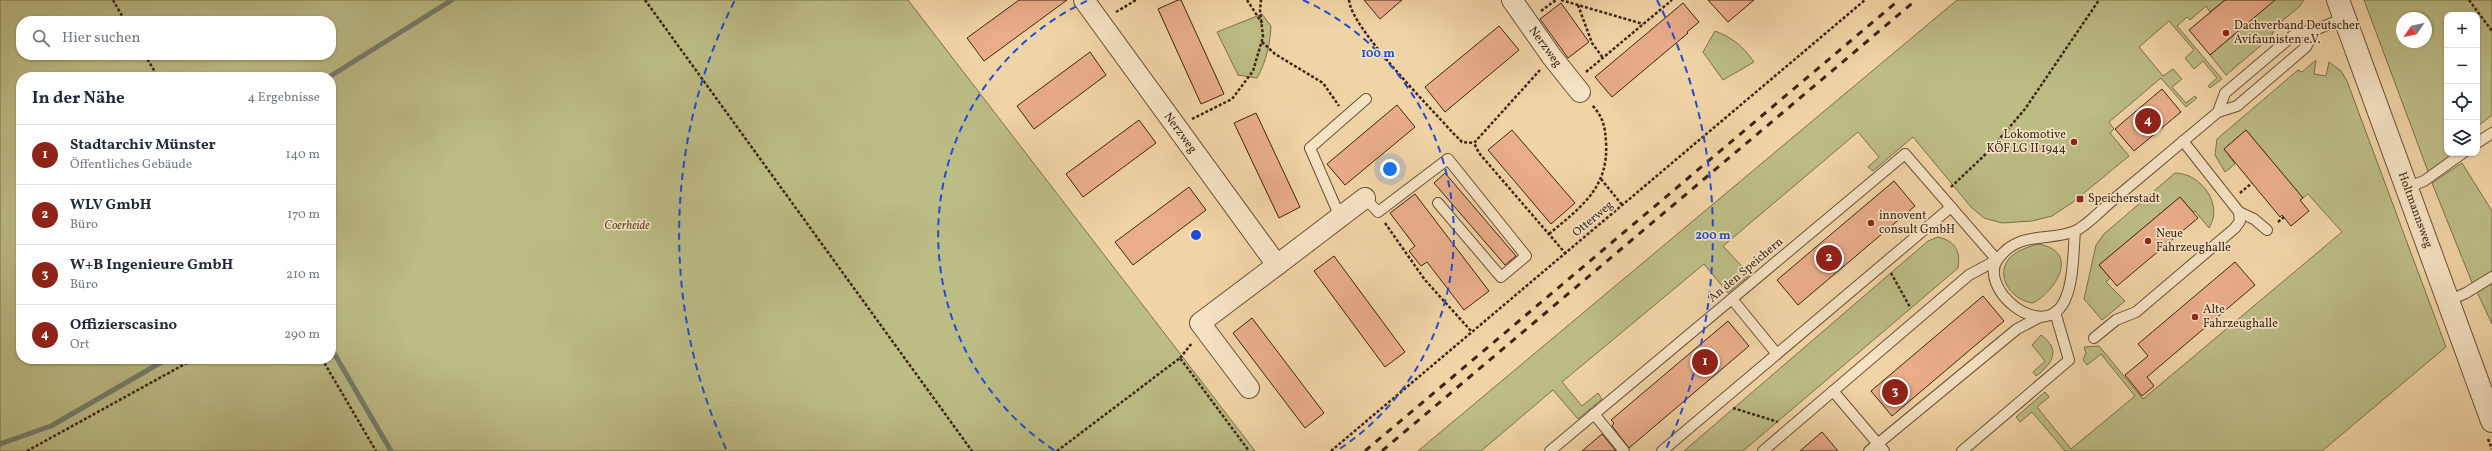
<!DOCTYPE html>
<html lang="de">
<meta charset="utf-8">
<style>
:root{--surface:#fff;--page:#f2f2f3;--text:#1f2937;--muted:#747a83;--line:#e0e1e3;--accent:#8f2418}
body{margin:0;font-family:Vollkorn,serif;background:var(--page);color:var(--text)}
.controls{position:absolute;right:12px;top:12px;display:grid;overflow:hidden;border-radius:8px;box-shadow:0 1px 3px #0004}
.controls button{width:36px;height:36px;display:grid;place-items:center;padding:0;border:0;border-bottom:1px solid var(--line);background:var(--surface);color:var(--text);font:20px sans-serif}
.compass{position:absolute;left:2396px;top:12px;width:36px;height:36px;border-radius:50%;background:var(--surface);box-shadow:0 1px 3px #0004;rotate:236deg}
.you{position:absolute;left:1390px;top:169px;width:14px;height:14px;margin:-10px;border:3px solid #fff;border-radius:50%;background:#1a73e8;box-shadow:0 0 0 6px #1a73e833}
.badge{display:grid;place-items:center;width:26px;height:26px;border-radius:50%;background:var(--accent);color:#fff;font-size:13px;font-weight:700}
.pin{position:absolute;translate:-50% -50%;border:2px solid #fff;box-shadow:0 1px 4px #0006}
.list{margin:0;padding:0;list-style:none}
h2{display:flex;justify-content:space-between;align-items:center;height:52px;margin:0;padding:0 16px;font-size:17px}
h2 small{font-size:13px;font-weight:400;color:var(--muted)}
.list li{display:grid;grid-template-columns:26px 1fr auto;gap:12px;align-items:center;box-sizing:border-box;height:60px;padding:0 16px;border-top:1px solid var(--line)}
.list b{display:block;font-size:15px;white-space:nowrap}
.list p{margin:0;font-size:13px;white-space:nowrap;color:var(--muted)}
.list em{font-size:13px;font-style:normal;color:var(--muted)}
.icon{flex:none;width:22px;height:22px;fill:none;stroke:currentColor;stroke-width:2;stroke-linecap:round;stroke-linejoin:round}
.map{position:relative;flex:none;width:2492px;height:451px;overflow:hidden}
.search{position:absolute;background:var(--surface);box-shadow:0 1px 3px #0004;left:16px;top:16px;width:320px;height:44px;display:flex;align-items:center;gap:10px;box-sizing:border-box;padding:0 14px;border-radius:16px;color:var(--muted);font-size:15px}
.panel{position:absolute;background:var(--surface);box-shadow:0 1px 3px #0004;left:16px;top:72px;width:320px;height:292px;border-radius:16px}
.map>svg:first-child{display:block}
.green{fill:#bcbc85;stroke:#7d704e;fill-rule:evenodd}
.lines{fill:none;stroke-linecap:round;stroke-linejoin:round}
.stream{stroke:#767d6d;stroke-width:5}
.building{fill:#eaad8a;stroke:#3e2517}
.service-casing{stroke:#6b513a;stroke-width:12}
.minor-casing{stroke:#6b513a;stroke-width:22}
.tertiary-casing{stroke:#6b513a;stroke-width:24}
.path{stroke:#3e2517;stroke-width:2.5;stroke-dasharray:3 2;stroke-linecap:butt}
.service{stroke:#f6e3c4;stroke-width:10}
.minor{stroke:#f6e3c4;stroke-width:20}
.tertiary{stroke:#f6e3c4;stroke-width:22}
.rail{stroke:#3e2517;stroke-width:3;stroke-dasharray:7 7;stroke-linecap:butt}
.ring{fill:none;stroke:#1d4ed8;stroke-width:2;stroke-dasharray:7 5}
.poi-dot{fill:#8f2418;stroke:#f6e3c4;stroke-width:1.5}
.labels{text-anchor:middle;dominant-baseline:central;stroke-width:3.5;stroke-linejoin:round;paint-order:stroke}
.poi-label{font-size:12px;fill:#3e2517;stroke:#f6e3c4;text-anchor:start}
.street-label{font-size:12px;fill:#3e2517;stroke:#f6e3c4}
.park-label{font-size:12px;font-style:italic;fill:#5e4b32;stroke:#f6e3c4}
.centre{fill:#1d4ed8;stroke:#f6e3c4;stroke-width:2}
.ring-label{font-size:12px;text-anchor:middle;font-weight:bold;fill:#1d4ed8;stroke:#f6e3c4;stroke-width:3.5;stroke-linejoin:round;paint-order:stroke}
</style>
<div class="map">
<svg width="2492" height="451" viewBox="0 0 2492 451">
<rect width="100%" height="100%" fill="#f1d4a5"/>
<filter id="stains"><feTurbulence type="fractalNoise" baseFrequency=".005" numOctaves="4"/><feColorMatrix values="0 0 0 0 .2 0 0 0 0 .09 0 0 0 0 .02 0 0 0 .5 -.17"/></filter>
<radialGradient id="worn" r=".72"><stop offset=".6" stop-color="#630" stop-opacity="0"/><stop offset="1" stop-color="#630" stop-opacity=".3"/></radialGradient>
<!-- green -->
<g class="green">
<path d="M 0,0 L 908,0 L 1255,451 L 0,451 ZM 21,21 L 331,21 L 331,55 L 21,55 ZM 21,77 L 331,77 L 331,359 L 21,359 Z"/>
<polygon points="1957,0 2225,0 2210,12 2206,6 2190,20 2187,17 2177,26 2222,79 2210,88 2208,86 2217,78 2203,61 2194,69 2185,58 2194,50 2169,21 2139,47 2163,76 2173,69 2182,79 2172,87 2186,103 2195,96 2197,98 2186,107 2161,78 2109,122 2114,129 2110,133 2129,156 2073,202 2052,216 2032,221 2002,223 1984,218 1971,207 1913,137 1873,171 1868,167 1879,157 1858,132 1723,246 1750,275 1728,293 1704,264 1562,382 1582,406 1598,393 1602,399 1578,419 1553,390 1481,451 1418,451"/>
<polygon points="2265,0 2304,0 2299,7 2277,25 2271,37 2226,75 2210,55 2269,5"/>
<path d="M 2364,0 L 2492,0 L 2492,115 L 2477,127 L 2477,15 L 2447,15 L 2447,153 L 2452,156 L 2429,174 ZM 2402,18 L 2426,18 L 2426,42 L 2402,42 Z"/>
<path d="M 1262,14 L 1271,26 C 1270,45 1266,62 1257,78 L 1238,75 L 1217,32 Z"/>
<path d="M 1715,31 C 1733,38 1743,46 1754,62 L 1723,80 L 1703,52 Z"/>
<polygon points="2316,60 2314,74 2326,76 2329,62 2341,71 2347,81 2446,347 2322,451 2065,451 2032,412 2020,422 2016,417 2045,392 2049,397 2037,407 2071,449 2135,396 2101,354 2087,365 2083,360 2086,353 2084,347 2099,346 2143,399 2342,232 2308,194 2303,198 2246,130 2224,149 2235,164 2225,172 2215,155 2217,139 2298,70 2302,72"/>
<polygon points="2462,163 2492,211 2492,272 2473,285 2432,183"/>
<path d="M 2175,173 C 2201,173 2224,205 2209,228 L 2195,211 L 2193,212 L 2180,197 L 2099,265 L 2110,278 L 2106,282 L 2125,301 L 2102,320 L 2084,299 L 2096,245 L 2104,234 Z"/>
<path d="M 1938,237 C 1955,241 1961,251 1958,268 L 1743,451 L 1684,451 L 1928,241 Z"/>
<path d="M 2038,244 C 2080,251 2057,290 2033,303 C 2014,301 1995,279 2008,260 C 2015,251 2028,247 2038,244 Z"/>
<polygon points="2492,283 2492,324 2477,292"/>
<path d="M 2041,335 C 2062,350 2052,364 2036,376 L 2033,372 L 2045,361 L 2032,345 Z"/>
</g>
<g class="lines">
<!-- stream -->
<g class="stream">
<polyline points="329,77 452,0"/>
<polyline points="331,348 391,451"/>
<polyline points="0,444 51,426 167,359"/>
</g>
</g>
<!-- building -->
<g class="building">
<polygon points="1019,0 1067,0 984,61 967,38"/>
<polygon points="1178,0 1181,0 1224,94 1201,104 1158,9"/>
<polygon points="1364,0 1402,0 1380,19"/>
<polygon points="1708,0 1754,0 1728,22"/>
<polygon points="2225,0 2275,0 2210,55 2189,30"/>
<polygon points="1561,3 1589,42 1568,58 1540,19"/>
<polygon points="1683,3 1699,22 1687,32 1688,33 1612,97 1595,77"/>
<polygon points="1499,26 1519,50 1445,112 1425,87"/>
<polygon points="1090,52 1106,75 1034,129 1017,106"/>
<polygon points="2162,89 2181,112 2134,151 2115,129"/>
<polygon points="1397,105 1415,127 1345,185 1327,164"/>
<polygon points="1256,113 1300,207 1279,218 1234,123"/>
<polygon points="1139,120 1156,143 1083,197 1066,174"/>
<polygon points="1512,130 1575,203 1551,224 1488,150"/>
<polygon points="2246,130 2303,198 2300,200 2309,211 2291,226 2282,215 2280,217 2224,149"/>
<polygon points="1445,173 1516,256 1505,265 1434,183"/>
<polygon points="1894,181 1915,206 1798,305 1777,280"/>
<polygon points="1189,187 1206,210 1133,265 1115,242"/>
<polygon points="1415,194 1489,291 1464,310 1427,262 1421,266 1409,251 1415,246 1390,213"/>
<polygon points="2180,197 2198,218 2117,286 2099,265"/>
<polygon points="1334,256 1405,352 1385,367 1314,271"/>
<polygon points="2235,262 2255,285 2147,377 2154,386 2142,396 2125,375 2148,356 2138,344"/>
<polygon points="1983,296 2004,321 1892,416 1871,391"/>
<polygon points="1252,318 1324,413 1305,428 1233,333"/>
<polygon points="1728,321 1749,346 1629,448 1612,426 1614,423 1611,420"/>
<polygon points="1822,432 1838,451 1800,451"/>
<polygon points="1602,434 1616,451 1582,451"/>
</g>
<g class="lines">
<defs>
<g id="service">
<polyline points="2218,112 2225,93 2296,33 2315,30 2344,18"/>
<polyline points="2477,143 2492,133"/>
<polyline points="2406,188 2424,181 2463,153"/>
<polyline points="1365,198 1378,212 1448,159 1526,256 1501,277 1438,203"/>
<polyline points="2239,212 2254,219 2267,230"/>
<polyline points="1340,217 1310,148 1366,99"/>
<path d="M 2075,231 C 2073,253 2074,282 2064,302 C 2042,343 1977,288 1998,259 C 2019,230 2049,242 2075,231 C 2088,225 2102,209 2113,200 C 2148,171 2183,141 2218,112 L 2237,106 L 2306,47 L 2315,30"/>
<polyline points="1732,299 1777,354"/>
<polyline points="2448,301 2466,293 2492,277"/>
<polyline points="2094,338 2116,320 2136,312 2235,228 2240,221 2239,212 2183,141"/>
<polyline points="1833,391 1884,451"/>
<polyline points="1594,414 1624,451"/>
<polyline points="1550,451 1905,154 1997,260 1969,275 1763,451"/>
<polyline points="1662,451 1951,207"/>
<polyline points="1869,451 2017,329 2040,317"/>
<polyline points="1962,451 2069,360 2055,312"/>
</g>
<g id="minor">
<polyline points="1084,0 1277,265 1365,198"/>
<polyline points="1512,0 1552,57 1580,92"/>
<polyline points="1249,388 1200,323 1277,265"/>
</g>
<polyline id="tertiary" points="2338,0 2492,421"/>
</defs>
<!-- service casing -->
<use href="#service" class="service-casing"/>
<!-- minor casing -->
<use href="#minor" class="minor-casing"/>
<!-- tertiary casing -->
<use href="#tertiary" class="tertiary-casing"/>
<!-- path -->
<g class="path">
<polyline points="113,0 125,21"/>
<polyline points="645,0 972,451"/>
<polyline points="1247,0 1262,23"/>
<path d="M 1349,0 C 1351,28 1430,107 1452,132 L 1462,142 L 1474,143"/>
<polyline points="1561,0 1643,24"/>
<polyline points="2469,0 2492,31"/>
<polyline points="1578,5 1592,43 1603,58"/>
<polyline points="1541,11 1556,0"/>
<polyline points="1116,12 1136,0"/>
<polyline points="1262,42 1275,54 1323,83 1339,106"/>
<polyline points="145,55 158,77"/>
<polyline points="1540,70 1474,143 1479,153 1566,254"/>
<polyline points="1586,72 1672,0"/>
<polyline points="1192,119 1232,99 1253,71 1263,37 1260,10 1261,0"/>
<polyline points="1601,179 1623,206"/>
<polyline points="1951,187 1990,150 2025,109 2099,0"/>
<polyline points="2240,193 2252,183"/>
<polyline points="2278,222 2284,217"/>
<polyline points="1385,223 1425,280 1472,332"/>
<path d="M 1549,234 C 1581,207 1609,188 1606,142 C 1605,126 1603,117 1592,105"/>
<polyline points="1891,273 1910,307"/>
<polyline points="1180,358 1192,343"/>
<polyline points="322,359 376,451"/>
<polyline points="1733,408 1778,422"/>
<polyline points="2488,439 2492,449"/>
<polyline points="27,451 194,359"/>
<polyline points="1057,451 1180,358 1249,451"/>
<polyline points="1331,451 1865,0"/>
</g>
<!-- service -->
<use href="#service" class="service"/>
<!-- minor -->
<use href="#minor" class="minor"/>
<!-- tertiary -->
<use href="#tertiary" class="tertiary"/>
<!-- rail -->
<g class="rail">
<polyline points="1365,451 1899,0"/>
<polyline points="1382,451 1916,0"/>
</g>
</g>
<!-- distance rings -->
<g class="ring">
<path d="M1054 450A258 258 0 0 1 1089 0M1303 0A258 258 0 0 1 1338 450"/>
<path d="M726 449A517 517 0 0 1 735 0M1657 0A517 517 0 0 1 1666 449"/>
</g>
<!-- markers -->
<g class="poi-dot">
<circle cx="2226" cy="33" r="4"/>
<circle cx="2074" cy="142" r="4"/>
<rect x="2076" y="195" width="8" height="8" rx="2"/>
<circle cx="1871" cy="223" r="4"/>
<circle cx="2148" cy="241" r="4"/>
<circle cx="2195" cy="317" r="4"/>
</g>
<g class="labels">
<!-- poi labels -->
<g class="poi-label">
<text x="2234" y="26">Dachverband Deutscher<tspan x="2234" dy="14">Avifaunisten e.V.</tspan></text>
<text x="2066" y="135" text-anchor="end">Lokomotive<tspan x="2066" dy="14">KÖF LG II 1944</tspan></text>
<text x="2088" y="199">Speicherstadt</text>
<text x="1879" y="216">innovent<tspan x="1879" dy="14">consult GmbH</tspan></text>
<text x="2156" y="234">Neue<tspan x="2156" dy="14">Fahrzeughalle</tspan></text>
<text x="2203" y="310">Alte<tspan x="2203" dy="14">Fahrzeughalle</tspan></text>
</g>
<!-- street labels -->
<g class="street-label">
<text transform="translate(1545 47) rotate(54)">Nerzweg</text>
<text transform="translate(1180 133) rotate(54)">Nerzweg</text>
<text transform="translate(2415 210) rotate(70)">Holtmannsweg</text>
<text transform="translate(1593 219) rotate(-40)">Otterweg</text>
<text transform="translate(1746 270) rotate(-40)">An den Speichern</text>
</g>
<!-- park labels -->
<g class="park-label">
<text x="627" y="226">Coerheide</text>
</g>
</g>
<circle cx="1196" cy="235" r="6" class="centre"/>
<g class="ring-label">
<text x="1378" y="57">100 m</text>
<text x="1713" y="239">200 m</text>
</g>
<rect width="100%" height="100%" filter="url(#stains)"/>
<rect width="100%" height="100%" fill="url(#worn)"/>
</svg>
<div class="controls">
<button>+</button>
<button>−</button>
<button><svg class="icon" aria-label="locate" viewBox="0 0 24 24"><circle cx="12" cy="12" r="6"/><path d="M12 2v4M12 18v4M2 12h4M18 12h4"/></svg></button>
<button><svg class="icon" aria-label="layers" viewBox="0 0 24 24"><path d="M12 4l9 5-9 5-9-5zM3 14l9 5 9-5"/></svg></button>
</div>
<svg class="compass" viewBox="-18 -18 36 36"><path d="M0-13l5 13h-10z" fill="#e53935"/><path d="M0 13l5-13h-10z" fill="#747a83"/></svg>
<div class="you"></div>
<div class="pin badge" style="left:1705px;top:362px">1</div>
<div class="pin badge" style="left:1829px;top:258px">2</div>
<div class="pin badge" style="left:1895px;top:392px">3</div>
<div class="pin badge" style="left:2148px;top:121px">4</div>
<div class="search"><svg class="icon" aria-label="search" viewBox="0 0 24 24"><circle cx="10" cy="10" r="6"/><path d="M15 15l6 6"/></svg>Hier suchen</div>
<section class="panel">
<h2>In der Nähe<small>4 Ergebnisse</small></h2>
<ul class="list">
<li><span class="badge">1</span><div><b>Stadtarchiv Münster</b><p>Öffentliches Gebäude</p></div><em>140 m</em></li>
<li><span class="badge">2</span><div><b>WLV GmbH</b><p>Büro</p></div><em>170 m</em></li>
<li><span class="badge">3</span><div><b>W+B Ingenieure GmbH</b><p>Büro</p></div><em>210 m</em></li>
<li><span class="badge">4</span><div><b>Offizierscasino</b><p>Ort</p></div><em>290 m</em></li>
</ul>
</section>
</div>
